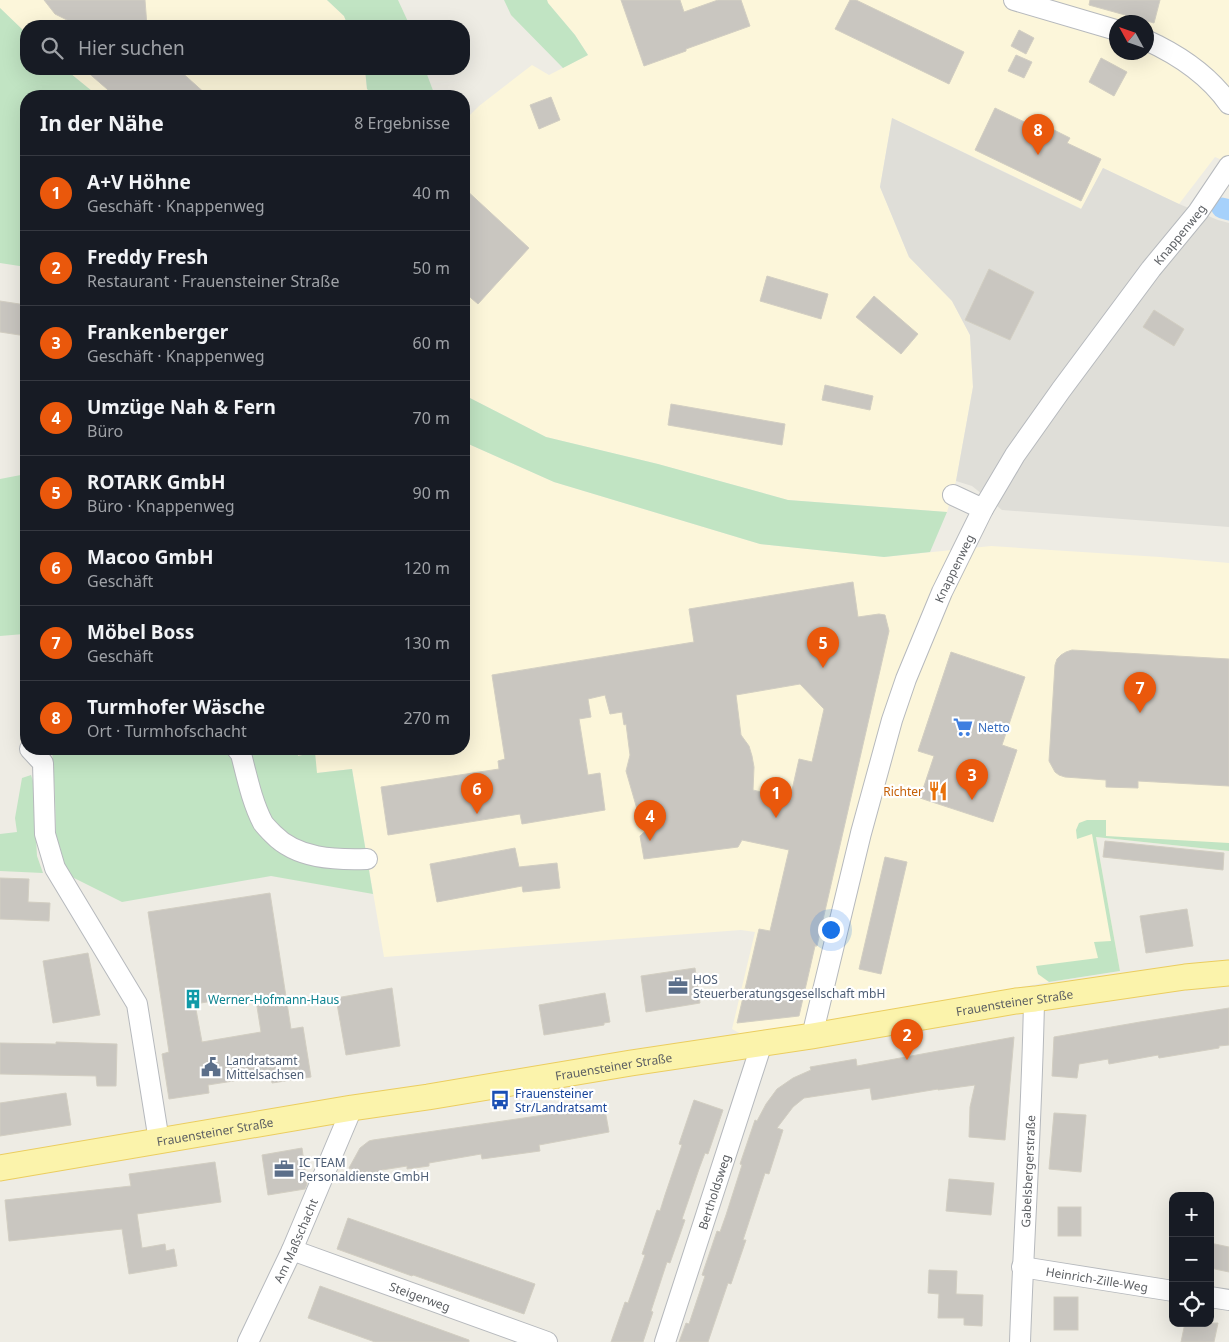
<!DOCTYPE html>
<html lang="de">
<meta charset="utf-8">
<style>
:root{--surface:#171b24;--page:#242831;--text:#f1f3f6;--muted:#9ea1a6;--line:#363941;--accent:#ea580c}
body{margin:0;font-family:"Noto Sans",sans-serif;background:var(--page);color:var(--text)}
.controls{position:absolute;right:15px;bottom:15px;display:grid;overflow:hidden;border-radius:10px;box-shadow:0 5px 20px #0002}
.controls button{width:45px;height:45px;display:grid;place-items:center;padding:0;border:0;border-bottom:1px solid var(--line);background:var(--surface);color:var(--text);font:25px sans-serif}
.compass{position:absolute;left:1109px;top:15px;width:45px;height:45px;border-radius:50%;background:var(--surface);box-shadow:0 5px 20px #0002;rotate:310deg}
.you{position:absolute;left:830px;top:929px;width:18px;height:18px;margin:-12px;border:4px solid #fff;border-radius:50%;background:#1a73e8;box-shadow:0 0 0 8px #1a73e833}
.badge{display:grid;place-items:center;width:32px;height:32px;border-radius:50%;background:var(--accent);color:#fff;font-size:16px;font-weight:700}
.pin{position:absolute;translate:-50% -41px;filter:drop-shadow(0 1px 2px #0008)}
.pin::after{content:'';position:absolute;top:26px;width:18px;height:15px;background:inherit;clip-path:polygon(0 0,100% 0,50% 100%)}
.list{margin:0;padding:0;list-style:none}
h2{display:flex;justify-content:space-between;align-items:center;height:65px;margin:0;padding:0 20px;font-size:21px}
h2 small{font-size:16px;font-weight:400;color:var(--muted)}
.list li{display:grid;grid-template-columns:32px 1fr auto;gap:15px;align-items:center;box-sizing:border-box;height:75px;padding:0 20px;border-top:1px solid var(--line)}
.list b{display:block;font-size:19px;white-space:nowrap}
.list p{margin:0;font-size:16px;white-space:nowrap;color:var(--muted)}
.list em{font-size:16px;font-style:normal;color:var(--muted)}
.icon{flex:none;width:28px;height:28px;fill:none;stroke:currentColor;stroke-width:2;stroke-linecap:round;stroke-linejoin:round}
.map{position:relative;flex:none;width:1229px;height:1342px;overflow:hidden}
.search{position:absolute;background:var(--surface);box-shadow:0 5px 20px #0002;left:20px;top:20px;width:450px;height:55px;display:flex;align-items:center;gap:12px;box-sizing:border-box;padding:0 18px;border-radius:20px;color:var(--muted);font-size:19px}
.panel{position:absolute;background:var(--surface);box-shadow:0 5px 20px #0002;left:20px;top:90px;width:450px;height:665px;border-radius:20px}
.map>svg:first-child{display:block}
.commercial{fill:#fcf6da;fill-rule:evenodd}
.industrial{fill:#dfded8}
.green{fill:#c1e4c3}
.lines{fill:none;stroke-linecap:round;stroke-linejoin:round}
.canal{stroke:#a6d1fb;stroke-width:21}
.building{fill:#c9c6c0;stroke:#d2cec2;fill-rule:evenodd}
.minor-casing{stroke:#b6b9bd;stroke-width:22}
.major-casing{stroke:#ebcd5f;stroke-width:27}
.minor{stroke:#fff;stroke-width:20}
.major{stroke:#fbf3ab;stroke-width:25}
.labels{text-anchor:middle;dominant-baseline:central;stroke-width:4.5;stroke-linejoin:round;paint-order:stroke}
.street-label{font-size:12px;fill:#5c5f63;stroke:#fff}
.shop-label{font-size:12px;fill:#366cbe;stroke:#fff;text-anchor:start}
.food-label{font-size:12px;fill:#c56008;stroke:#fff;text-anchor:end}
.service-label{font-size:12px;fill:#4e5e75;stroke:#fff;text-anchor:start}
.culture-label{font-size:12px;fill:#0d838f;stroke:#fff;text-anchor:start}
.transit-label{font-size:12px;fill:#164399;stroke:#fff;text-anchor:start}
</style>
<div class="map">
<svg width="1229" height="1342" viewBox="0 0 1229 1342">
<rect width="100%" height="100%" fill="#eeece4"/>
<!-- commercial -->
<g class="commercial">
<polygon points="0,0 327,0 344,16 348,26 26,26 26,33 0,8"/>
<path d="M 547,0 L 1229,0 L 1229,163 L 1215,157 L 1179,204 L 1103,168 L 1082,209 L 892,118 L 880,187 L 909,257 L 952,301 L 970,335 L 973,387 L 956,481 L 947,512 L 788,500 L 658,464 L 546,437 L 464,395 L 464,121 L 479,106 L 532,65 L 549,75 L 588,55 L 575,35 L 548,3 ZM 1116,22 L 1146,22 L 1146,52 L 1116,52 Z"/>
<polygon points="65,69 365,69 367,89 375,96 98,96"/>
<polygon points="464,442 554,482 760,544 884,557 991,546 1160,557 1229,563 1229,851 1096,837 1120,971 1049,982 860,1017 741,1034 732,1029 755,932 741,930 384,957 352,769 317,773 298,756 297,749 464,749"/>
</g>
<!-- industrial -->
<polygon class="industrial" points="892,118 1081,209 1103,168 1179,204 1218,220 1229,223 1229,527 1002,510 972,486 956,481 973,387 970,335 952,301 909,257 880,187"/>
<!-- green -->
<g class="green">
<polygon points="327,0 398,0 410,26 348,26 344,16"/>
<polygon points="504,0 547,0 548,3 575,35 588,55 563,68 511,15"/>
<polygon points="0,8 26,33 26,69 65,69 98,96 26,96 26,267 0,263"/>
<polygon points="365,69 425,69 435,96 375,96 367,89"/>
<polygon points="464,395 546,437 658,464 788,500 947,512 930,552 884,557 760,544 554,482 464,442"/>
<polygon points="26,474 26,650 24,634 0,636 0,479"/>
<polygon points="52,749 297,749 298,756 315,752 317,773 352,769 373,894 271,876 122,902 68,875 56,843 55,796"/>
<polygon points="31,775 33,781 37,856 43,873 0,871 0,834 17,832 15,818 22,778"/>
<polygon points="1087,820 1106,820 1106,836 1229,843 1229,851 1096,837 1120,971 1049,982 1038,974 1036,966 1098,958 1094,942 1111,941 1092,834 1077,839 1076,830 1079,823"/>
</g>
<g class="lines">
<!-- canal -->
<polyline class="canal" points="1222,208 1229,210"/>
</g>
<!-- building -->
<g class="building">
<polygon points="44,0 145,0 147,26 79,26 55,14"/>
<polygon points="621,0 680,0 684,12 718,0 741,0 750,26 686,49 686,51 644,66"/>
<polygon points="850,0 856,0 964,52 949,84 835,29"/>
<polygon points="1090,0 1160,0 1154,23 1089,5"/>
<polygon points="1019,30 1034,38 1026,54 1011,46"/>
<polygon points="1016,55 1032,62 1024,78 1008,71"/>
<polygon points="1101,58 1127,72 1114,96 1089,82"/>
<polygon points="84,69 178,69 208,96 115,96"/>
<polygon points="551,97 560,120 539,129 530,105"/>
<polygon points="995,108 1037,128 1040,123 1070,138 1067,143 1101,159 1081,201 975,150"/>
<polygon points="464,188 529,248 478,304 464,292"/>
<polygon points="989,269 1034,292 1010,340 965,320"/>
<polygon points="767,276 828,294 821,319 760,301"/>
<polygon points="874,296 918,334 901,354 856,317"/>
<polygon points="0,301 26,305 26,336 0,332"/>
<polygon points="1154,310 1184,329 1174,346 1143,327"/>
<polygon points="825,385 873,396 870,410 822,400"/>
<polygon points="671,404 785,424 782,445 668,425"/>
<path d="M 853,582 L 858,617 L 879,614 L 885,615 L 889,631 L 817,946 L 815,946 L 799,1016 L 737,1023 L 759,929 L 770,931 L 789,850 L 742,840 L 738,847 L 644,859 L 640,836 L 651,826 L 637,809 L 626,771 L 630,755 L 626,724 L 624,725 L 622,712 L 610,714 L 605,695 L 588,699 L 591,717 L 579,719 L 588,775 L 600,773 L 605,810 L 522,824 L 520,814 L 388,835 L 381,787 L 499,769 L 498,761 L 505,759 L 492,675 L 694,642 L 689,609 ZM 800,684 L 824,709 L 812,762 L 799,759 L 790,799 L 753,790 L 754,767 L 752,756 L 749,746 L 741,735 L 736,695 Z"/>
<polygon points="1072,650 1229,659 1229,786 1138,781 1138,788 1106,787 1106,780 1065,777 1059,775 1055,772 1049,761 1055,665 1057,659 1061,655 1066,652"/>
<polygon points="951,652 1025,677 1002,745 1017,750 993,822 920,798 934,756 918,751"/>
<polygon points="1105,841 1224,853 1223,870 1103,857"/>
<polygon points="515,848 519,867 557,863 560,888 523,892 522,886 437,902 430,864"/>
<polygon points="885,857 907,862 881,974 859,969"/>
<polygon points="0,878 29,879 28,902 50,903 49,921 0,919"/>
<path d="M 270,893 L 291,1029 L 303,1027 L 311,1077 L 272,1083 L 271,1075 L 208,1085 L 209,1093 L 169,1099 L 162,1054 L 169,1052 L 148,912 ZM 255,994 L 261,1032 L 202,1042 L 195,1004 Z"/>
<polygon points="1187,909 1193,946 1146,953 1140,916"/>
<polygon points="88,953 100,1015 53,1023 43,961"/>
<polygon points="695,968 700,1003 646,1012 641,976"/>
<polygon points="392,988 400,1046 346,1055 336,998"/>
<polygon points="605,993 610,1022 604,1023 604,1025 544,1035 539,1005"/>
<polygon points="1229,1008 1229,1045 1219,1046 1219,1048 1159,1058 1158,1055 1109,1064 1108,1059 1079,1064 1077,1078 1052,1076 1054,1037 1140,1022"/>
<polygon points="1014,1037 1005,1140 969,1137 970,1107 975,1085 938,1090 938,1089 872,1100 870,1088 804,1098 793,1107 777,1128 783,1130 769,1174 765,1173 743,1240 746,1240 731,1284 728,1283 708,1342 679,1342 686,1323 689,1324 705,1276 702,1275 717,1231 720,1232 726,1215 742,1165 740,1164 755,1120 757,1121 766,1104 777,1089 793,1078 811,1070 810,1067 856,1059 857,1066"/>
<polygon points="56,1042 117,1044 116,1086 97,1086 96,1076 0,1074 0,1043 56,1044"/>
<polygon points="66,1093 71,1125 0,1136 0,1103"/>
<polygon points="694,1100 723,1110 708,1154 705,1153 699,1169 682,1219 685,1220 670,1263 667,1262 651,1311 653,1312 643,1342 611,1342 625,1302 628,1303 645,1255 642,1254 657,1210 660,1211 665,1195 682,1145 679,1144"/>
<polygon points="604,1104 609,1132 539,1145 540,1151 482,1159 481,1154 429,1163 429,1166 407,1169 407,1166 382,1170 377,1180 349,1168 360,1148 369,1141 373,1140 544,1115"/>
<polygon points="1054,1113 1086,1115 1081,1172 1049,1169"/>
<polygon points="302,1148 307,1184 305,1189 268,1195 262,1155"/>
<polygon points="215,1162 221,1202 137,1214 142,1248 165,1244 166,1251 174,1249 177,1266 129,1274 122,1229 9,1241 5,1200 131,1186 129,1174"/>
<polygon points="949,1179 994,1183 991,1215 946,1211"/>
<rect x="1058" y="1207" width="23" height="29"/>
<polygon points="348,1218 535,1284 524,1314 413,1275 412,1276 337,1249"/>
<polygon points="1210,1243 1229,1247 1229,1272 1210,1268"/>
<polygon points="929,1270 957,1271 956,1294 983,1295 982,1326 964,1325 964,1318 938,1318 939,1294 928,1293"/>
<polygon points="320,1286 469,1340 469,1342 375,1342 308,1318"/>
<rect x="1054" y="1297" width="24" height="33"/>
<polygon points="1185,1323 1218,1323 1214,1342 1181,1342"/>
</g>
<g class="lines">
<defs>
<g id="minor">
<polyline points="1014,0 1116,30"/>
<path d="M 1146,40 C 1179,55 1208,74 1229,104"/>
<polyline points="953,495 983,509"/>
<polyline points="30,749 43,763 45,834 55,868 137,1004 159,1141"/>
<path d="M 237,749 L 241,754 C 247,777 252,802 263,823 C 266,827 270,831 273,834 C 297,859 335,860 367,859"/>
<path id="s1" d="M 812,1036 L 861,833 L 892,720 L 906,679 L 942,592 L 983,509 L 1015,455 L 1061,390 L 1151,269 L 1198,212 L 1229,166"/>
<path id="s2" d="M 292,1250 L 547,1342"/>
<path id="s3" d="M 1022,1267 L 1173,1291"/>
<polyline points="1210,1297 1229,1300"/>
<path id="s4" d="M 248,1342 L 292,1250 L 352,1108"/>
<path id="s5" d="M 665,1342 L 762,1043"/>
<path id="s6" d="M 1020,1342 C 1024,1228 1032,1114 1034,1000"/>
</g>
<g id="major">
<path id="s7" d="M 0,1168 L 352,1108 L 428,1097 L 631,1063 L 812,1036 L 1016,1001 L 1035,999 L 1185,977 L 1229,973"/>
</g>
</defs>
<!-- minor casing -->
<use href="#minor" class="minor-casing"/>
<!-- major casing -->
<use href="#major" class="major-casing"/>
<!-- minor -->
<use href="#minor" class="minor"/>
<!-- major -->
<use href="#major" class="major"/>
</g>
<!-- icons -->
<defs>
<symbol id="supermarket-bare" viewBox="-9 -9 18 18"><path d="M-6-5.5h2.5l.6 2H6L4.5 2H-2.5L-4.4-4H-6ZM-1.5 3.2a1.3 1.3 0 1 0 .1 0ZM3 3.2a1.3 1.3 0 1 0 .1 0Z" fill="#3f7fe0" stroke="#fff" stroke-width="2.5" paint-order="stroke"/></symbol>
<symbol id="restaurant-bare" viewBox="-9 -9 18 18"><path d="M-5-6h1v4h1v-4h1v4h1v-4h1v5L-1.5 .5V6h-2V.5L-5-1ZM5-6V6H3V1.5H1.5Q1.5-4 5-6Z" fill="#e8710a" stroke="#fff" stroke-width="2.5" paint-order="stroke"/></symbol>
<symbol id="office-bare" viewBox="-9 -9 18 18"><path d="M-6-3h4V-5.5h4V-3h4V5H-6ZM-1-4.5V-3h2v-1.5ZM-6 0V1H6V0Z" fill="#5c6f8a" stroke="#fff" stroke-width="2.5" paint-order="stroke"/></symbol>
<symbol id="building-bare" viewBox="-9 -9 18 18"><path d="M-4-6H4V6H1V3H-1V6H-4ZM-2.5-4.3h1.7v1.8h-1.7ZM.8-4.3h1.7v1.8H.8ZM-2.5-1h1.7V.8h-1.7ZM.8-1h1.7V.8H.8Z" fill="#0f9aa8" stroke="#fff" stroke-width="2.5" paint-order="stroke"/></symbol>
<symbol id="civic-bare" viewBox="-9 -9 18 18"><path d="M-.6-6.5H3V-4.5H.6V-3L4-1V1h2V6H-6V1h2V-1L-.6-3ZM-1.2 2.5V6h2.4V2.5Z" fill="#5c6f8a" stroke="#fff" stroke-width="2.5" paint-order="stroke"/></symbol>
<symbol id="bus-bare" viewBox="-9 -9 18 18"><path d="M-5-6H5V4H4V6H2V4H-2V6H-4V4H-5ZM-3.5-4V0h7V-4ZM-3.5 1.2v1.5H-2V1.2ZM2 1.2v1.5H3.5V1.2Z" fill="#1a4fb4" stroke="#fff" stroke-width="2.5" paint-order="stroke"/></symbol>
</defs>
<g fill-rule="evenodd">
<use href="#supermarket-bare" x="949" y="713" width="28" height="28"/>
<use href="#restaurant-bare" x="924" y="777" width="28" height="28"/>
<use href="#office-bare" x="664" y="972" width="28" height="28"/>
<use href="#building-bare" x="179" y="985" width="28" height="28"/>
<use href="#civic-bare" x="197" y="1053" width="28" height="28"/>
<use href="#bus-bare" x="486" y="1086" width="28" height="28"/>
<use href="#office-bare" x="270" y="1155" width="28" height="28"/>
</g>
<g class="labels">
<!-- street labels -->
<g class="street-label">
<text stroke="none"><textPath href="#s1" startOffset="894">Knappenweg</textPath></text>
<text stroke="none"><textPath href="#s1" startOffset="490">Knappenweg</textPath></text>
<text stroke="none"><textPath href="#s7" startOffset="1028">Frauensteiner Straße</textPath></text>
<text stroke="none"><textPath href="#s7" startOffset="622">Frauensteiner Straße</textPath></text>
<text stroke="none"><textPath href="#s7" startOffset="218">Frauensteiner Straße</textPath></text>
<text stroke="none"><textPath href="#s6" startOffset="171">Gabelsbergerstraße</textPath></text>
<text stroke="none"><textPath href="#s5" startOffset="158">Bertholdsweg</textPath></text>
<text stroke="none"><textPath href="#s4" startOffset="112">Am Maßschacht</textPath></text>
<text stroke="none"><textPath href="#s3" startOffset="76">Heinrich-Zille-Weg</textPath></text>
<text stroke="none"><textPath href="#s2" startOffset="136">Steigerweg</textPath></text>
</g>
<!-- shop labels -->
<g class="shop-label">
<text x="978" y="727">Netto</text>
</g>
<!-- food labels -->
<g class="food-label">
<text x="923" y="791">Richter</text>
</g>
<!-- service labels -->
<g class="service-label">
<text x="693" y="979">HOS<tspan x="693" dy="14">Steuerberatungsgesellschaft mbH</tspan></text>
<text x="226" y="1060">Landratsamt<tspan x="226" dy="14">Mittelsachsen</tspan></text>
<text x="299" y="1162">IC TEAM<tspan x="299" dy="14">Personaldienste GmbH</tspan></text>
</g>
<!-- culture labels -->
<g class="culture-label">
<text x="208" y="999">Werner-Hofmann-Haus</text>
</g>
<!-- transit labels -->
<g class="transit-label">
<text x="515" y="1093">Frauensteiner<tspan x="515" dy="14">Str/Landratsamt</tspan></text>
</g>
</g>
</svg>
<div class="controls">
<button>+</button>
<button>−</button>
<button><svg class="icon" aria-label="locate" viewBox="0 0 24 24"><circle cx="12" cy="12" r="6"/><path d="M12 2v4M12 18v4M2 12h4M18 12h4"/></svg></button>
</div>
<svg class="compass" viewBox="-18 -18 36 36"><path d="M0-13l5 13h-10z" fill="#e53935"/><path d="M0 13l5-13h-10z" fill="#9ea1a6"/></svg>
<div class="you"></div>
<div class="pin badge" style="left:776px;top:818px">1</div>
<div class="pin badge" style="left:907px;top:1060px">2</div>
<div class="pin badge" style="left:972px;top:800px">3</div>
<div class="pin badge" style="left:650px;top:841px">4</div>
<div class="pin badge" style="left:823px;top:668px">5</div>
<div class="pin badge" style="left:477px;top:814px">6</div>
<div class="pin badge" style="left:1140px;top:713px">7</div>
<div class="pin badge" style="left:1038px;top:155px">8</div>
<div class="search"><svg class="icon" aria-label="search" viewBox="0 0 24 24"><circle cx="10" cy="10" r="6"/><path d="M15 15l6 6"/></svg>Hier suchen</div>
<section class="panel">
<h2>In der Nähe<small>8 Ergebnisse</small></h2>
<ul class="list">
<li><span class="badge">1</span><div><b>A+V Höhne</b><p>Geschäft · Knappenweg</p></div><em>40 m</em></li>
<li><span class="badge">2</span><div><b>Freddy Fresh</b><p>Restaurant · Frauensteiner Straße</p></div><em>50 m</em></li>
<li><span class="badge">3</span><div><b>Frankenberger</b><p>Geschäft · Knappenweg</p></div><em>60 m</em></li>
<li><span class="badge">4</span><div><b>Umzüge Nah &amp; Fern</b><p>Büro</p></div><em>70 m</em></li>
<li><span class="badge">5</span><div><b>ROTARK GmbH</b><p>Büro · Knappenweg</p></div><em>90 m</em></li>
<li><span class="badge">6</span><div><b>Macoo GmbH</b><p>Geschäft</p></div><em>120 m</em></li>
<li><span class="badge">7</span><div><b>Möbel Boss</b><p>Geschäft</p></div><em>130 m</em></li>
<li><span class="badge">8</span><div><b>Turmhofer Wäsche</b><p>Ort · Turmhofschacht</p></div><em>270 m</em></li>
</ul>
</section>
</div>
